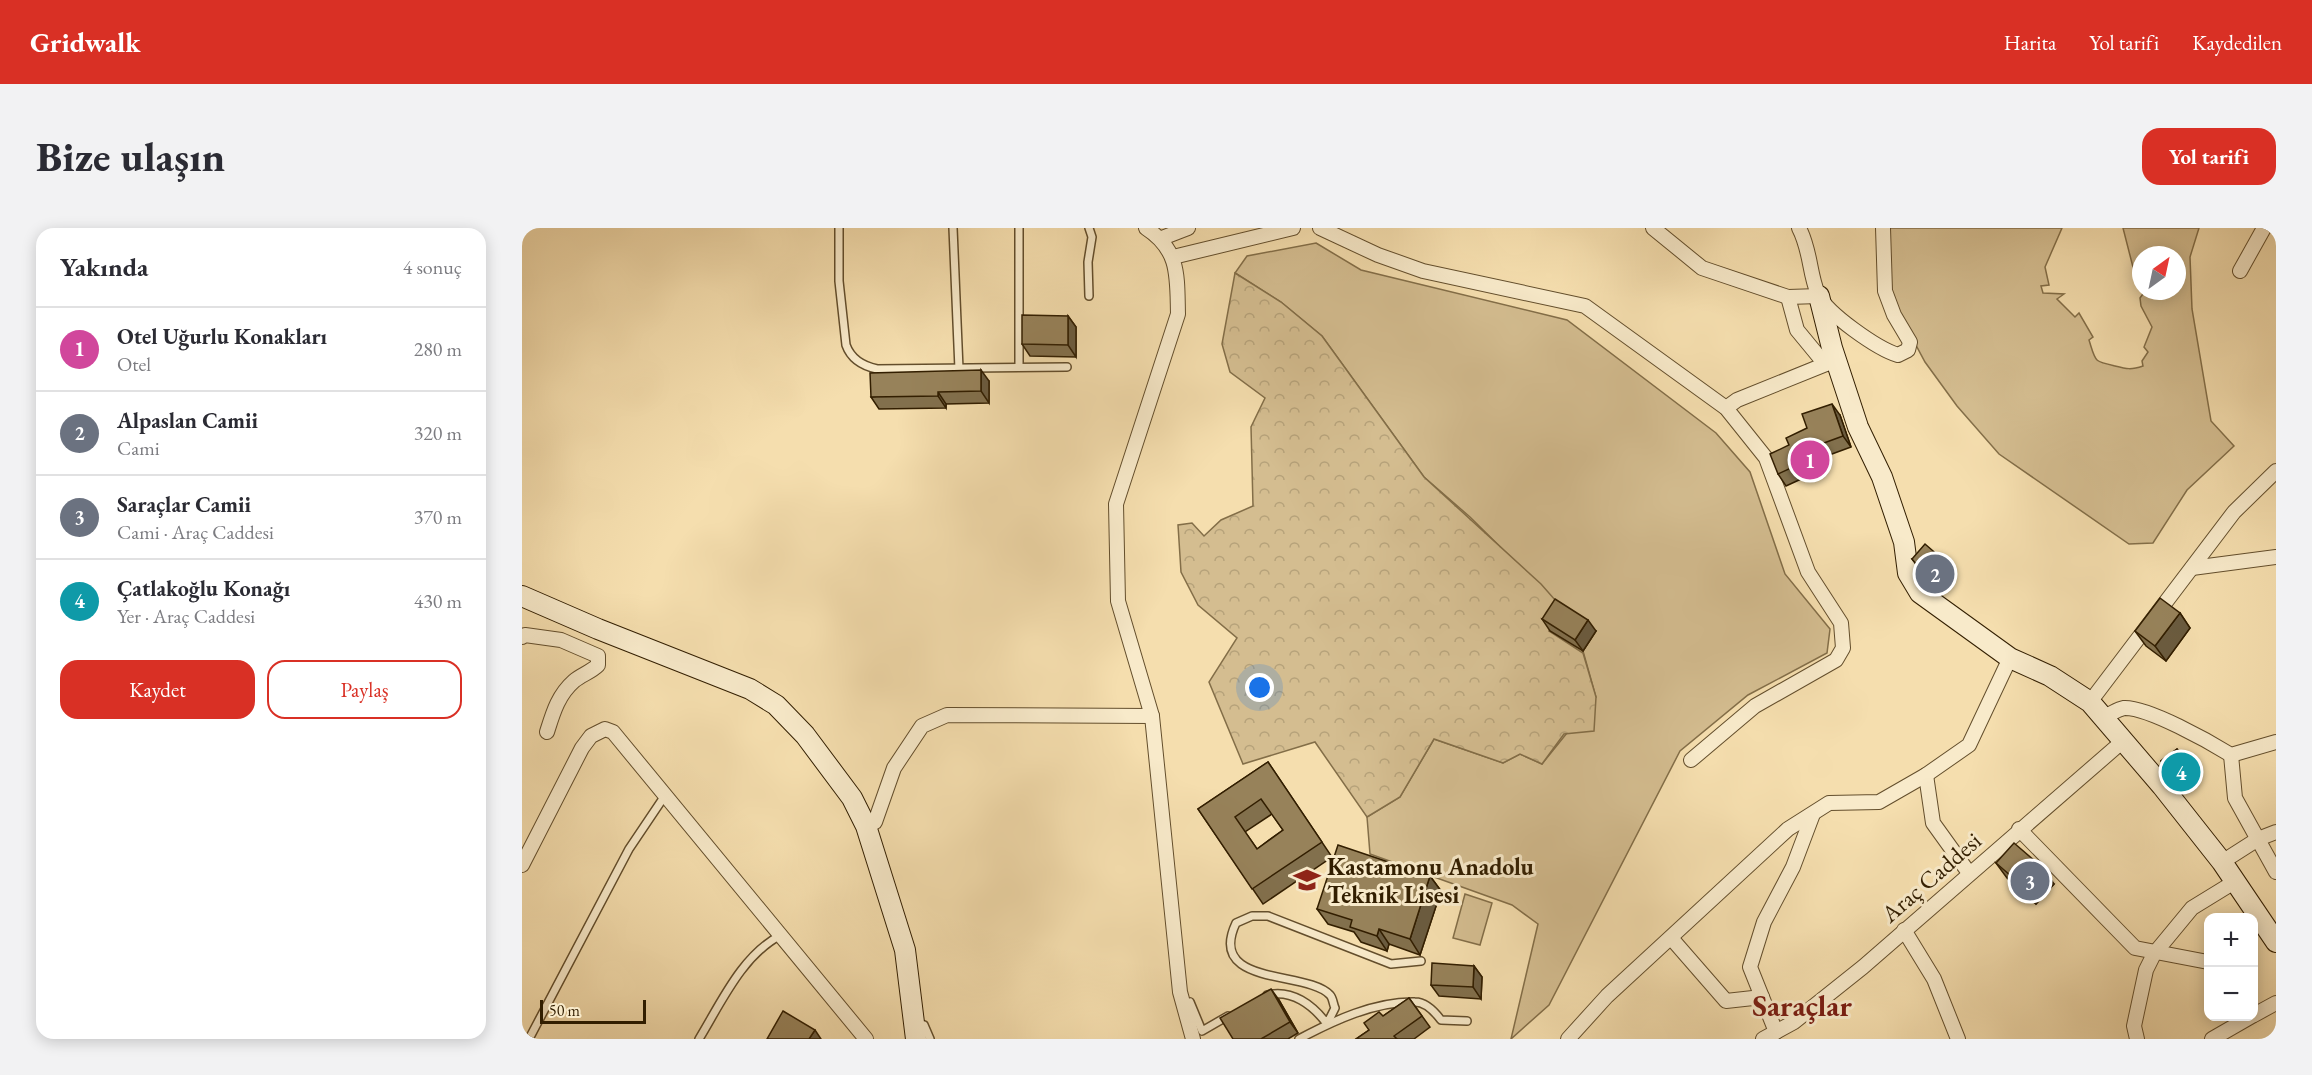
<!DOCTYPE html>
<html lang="tr">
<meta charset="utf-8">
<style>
:root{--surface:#fff;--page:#f2f2f3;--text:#2b2b33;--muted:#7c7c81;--line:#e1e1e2;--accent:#d93025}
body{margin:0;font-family:"EB Garamond",serif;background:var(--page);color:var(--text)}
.controls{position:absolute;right:18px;bottom:18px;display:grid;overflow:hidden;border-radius:12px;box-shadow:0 3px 15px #0003}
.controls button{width:54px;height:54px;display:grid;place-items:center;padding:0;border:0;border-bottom:2px solid var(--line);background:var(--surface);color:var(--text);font:30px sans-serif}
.compass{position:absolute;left:1610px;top:18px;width:54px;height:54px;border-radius:50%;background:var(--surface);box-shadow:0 3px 15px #0003;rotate:33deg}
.scale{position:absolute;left:18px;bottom:15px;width:106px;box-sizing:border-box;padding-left:6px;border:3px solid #321e00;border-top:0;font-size:16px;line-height:21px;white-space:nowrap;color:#321e00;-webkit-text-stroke:4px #f8eaca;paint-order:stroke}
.you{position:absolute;left:738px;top:460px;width:21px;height:21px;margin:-15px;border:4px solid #fff;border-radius:50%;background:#1a73e8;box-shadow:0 0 0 9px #1a73e833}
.badge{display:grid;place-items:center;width:39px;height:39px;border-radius:50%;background:var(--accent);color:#fff;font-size:20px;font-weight:700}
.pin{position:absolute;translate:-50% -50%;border:3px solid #fff;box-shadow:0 2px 6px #0006}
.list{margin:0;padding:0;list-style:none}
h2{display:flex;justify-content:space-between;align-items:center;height:78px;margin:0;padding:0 24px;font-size:26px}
h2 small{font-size:20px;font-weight:400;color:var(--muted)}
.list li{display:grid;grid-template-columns:39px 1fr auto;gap:18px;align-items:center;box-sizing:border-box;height:84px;padding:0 24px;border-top:2px solid var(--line)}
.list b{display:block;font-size:22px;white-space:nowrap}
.list p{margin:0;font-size:20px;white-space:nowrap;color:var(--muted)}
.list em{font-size:20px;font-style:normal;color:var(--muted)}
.actions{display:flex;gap:12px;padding:18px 24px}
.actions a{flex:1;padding:14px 0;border:2px solid var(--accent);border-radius:18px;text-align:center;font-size:21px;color:var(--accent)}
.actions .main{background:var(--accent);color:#fff}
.map{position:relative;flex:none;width:1754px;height:811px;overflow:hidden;border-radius:18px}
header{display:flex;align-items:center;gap:36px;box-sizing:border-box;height:84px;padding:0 30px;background:var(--accent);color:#fff}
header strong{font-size:28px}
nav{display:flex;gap:33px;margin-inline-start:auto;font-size:21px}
.intro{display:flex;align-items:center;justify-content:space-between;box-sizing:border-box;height:144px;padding:0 36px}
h1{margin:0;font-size:42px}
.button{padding:15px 27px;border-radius:18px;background:var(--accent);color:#fff;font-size:21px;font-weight:700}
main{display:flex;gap:36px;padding:0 36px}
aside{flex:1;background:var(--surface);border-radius:18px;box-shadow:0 3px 15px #0003}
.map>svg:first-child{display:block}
.grass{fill:#d4bd90;stroke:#836e48;stroke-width:1.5}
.forest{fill:url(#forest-crowns);stroke:#836e48;stroke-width:1.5}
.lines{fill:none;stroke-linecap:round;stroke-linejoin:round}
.service-casing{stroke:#634e2c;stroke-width:10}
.minor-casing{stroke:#634e2c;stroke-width:16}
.secondary-casing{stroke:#321e00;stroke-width:22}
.service{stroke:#f8eaca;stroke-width:7}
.minor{stroke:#f8eaca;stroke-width:14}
.secondary{stroke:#f8eaca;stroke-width:20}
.wall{fill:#82704d;stroke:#321e00;stroke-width:1.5;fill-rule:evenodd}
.shaded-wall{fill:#6a5b3f;stroke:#321e00;stroke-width:1.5}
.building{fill:#97825a;stroke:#321e00;stroke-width:1.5;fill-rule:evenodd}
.labels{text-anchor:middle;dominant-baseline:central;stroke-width:6;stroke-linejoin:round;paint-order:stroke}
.poi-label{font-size:24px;font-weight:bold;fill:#321e00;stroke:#f8eaca;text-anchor:start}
.street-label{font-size:24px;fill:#321e00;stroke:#f8eaca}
.district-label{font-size:30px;font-weight:bold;fill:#7a1f14;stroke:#f8eaca}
</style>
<header>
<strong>Gridwalk</strong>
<nav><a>Harita</a><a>Yol tarifi</a><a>Kaydedilen</a></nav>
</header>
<div class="intro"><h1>Bize ulaşın</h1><a class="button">Yol tarifi</a></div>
<main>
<aside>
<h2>Yakında<small>4 sonuç</small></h2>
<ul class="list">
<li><span class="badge" style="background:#d1479c">1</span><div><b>Otel Uğurlu Konakları</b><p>Otel</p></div><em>280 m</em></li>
<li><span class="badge" style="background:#6b7280">2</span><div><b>Alpaslan Camii</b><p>Cami</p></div><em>320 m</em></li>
<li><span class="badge" style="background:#6b7280">3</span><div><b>Saraçlar Camii</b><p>Cami · Araç Caddesi</p></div><em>370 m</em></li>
<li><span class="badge" style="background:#0f9aa8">4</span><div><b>Çatlakoğlu Konağı</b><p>Yer · Araç Caddesi</p></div><em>430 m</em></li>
</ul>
<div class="actions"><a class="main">Kaydet</a><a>Paylaş</a></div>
</aside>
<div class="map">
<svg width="1754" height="811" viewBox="0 0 1754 811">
<defs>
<pattern id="forest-crowns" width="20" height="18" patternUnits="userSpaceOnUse" patternTransform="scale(1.5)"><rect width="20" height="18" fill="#d4bd90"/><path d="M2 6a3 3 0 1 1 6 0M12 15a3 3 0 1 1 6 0" fill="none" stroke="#b6a27a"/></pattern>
</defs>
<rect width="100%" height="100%" fill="#f5deae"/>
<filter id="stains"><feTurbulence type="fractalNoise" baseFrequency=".00333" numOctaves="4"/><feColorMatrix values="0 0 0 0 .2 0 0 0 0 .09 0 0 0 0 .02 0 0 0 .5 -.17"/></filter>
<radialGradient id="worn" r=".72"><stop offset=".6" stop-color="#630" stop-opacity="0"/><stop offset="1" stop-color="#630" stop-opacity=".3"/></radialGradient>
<!-- grass -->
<g class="grass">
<path d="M 1360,0 L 1540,0 L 1523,39 L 1527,57 L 1519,58 L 1521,65 L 1542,66 L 1535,71 L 1553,89 L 1557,85 L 1571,109 L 1567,112 C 1574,134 1571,133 1593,138 C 1605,141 1609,142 1621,138 L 1620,133 L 1626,124 L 1622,119 L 1630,99 L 1619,78 L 1618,70 L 1623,63 L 1655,63 L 1655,27 L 1619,27 L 1619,58 L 1613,47 L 1601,0 L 1677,0 L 1668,29 L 1670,81 L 1689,193 L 1712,218 L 1665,262 L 1631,315 L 1607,316 L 1477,226 L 1435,178 L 1403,134 L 1371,74 Z"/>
<polygon points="794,15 839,42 1045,92 1194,205 1228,244 1263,346 1308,401 1305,425 1226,467 1158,523 1027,777 989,811 1016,696 990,677 848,626 845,589 878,569 912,511 981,535 998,526 1020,536 1074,469 1061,423 1074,403 1041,381 948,289 902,249 800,108 759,74 713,45 725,28"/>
<polygon points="943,666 970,675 958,717 931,710"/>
</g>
<!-- forest -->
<polygon class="forest" points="713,45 759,74 800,108 902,249 1019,356 1041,381 1027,403 1061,425 1074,469 1072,503 1042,506 1020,536 998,526 981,535 912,511 878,569 845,589 793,514 721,536 687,454 715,410 676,377 659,344 656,297 670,295 682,308 699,292 731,278 729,199 743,170 708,144 700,116"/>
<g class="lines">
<defs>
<g id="service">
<path d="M 317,0 L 317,53 L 324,117 C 329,131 341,138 355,141 L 545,139"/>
<polyline points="431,0 437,141"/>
<polyline points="497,0 497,138"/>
<polyline points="567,0 570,9 566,34 567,68"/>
<path d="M 745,767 C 770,761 791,777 805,796 L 813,780 C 811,776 811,770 808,767 C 785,742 684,759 714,695 L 730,688 L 746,688 L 869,736 L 899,733"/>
<polyline points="668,774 680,803 706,788"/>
<polyline points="398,802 402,797 408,811"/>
<polyline points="7,811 107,621 144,566"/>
<path d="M 177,811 C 199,775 220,727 259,707"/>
<path d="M 777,811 C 811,793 853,773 893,774 C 903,774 913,784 919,792 L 945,793"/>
</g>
<g id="minor">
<path d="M 624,0 C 658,22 655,49 656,86 L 594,276 L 596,373 L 630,488 L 658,764 L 671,811"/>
<polyline points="798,0 856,27 901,43 1063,78 1204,180 1244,230 1286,344 1319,395 1321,420 1314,432 1233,478 1169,532"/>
<polyline points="1131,0 1180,40 1266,69 1297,68"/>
<path d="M 1277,0 C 1289,23 1287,45 1296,66 C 1305,86 1356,121 1376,127 L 1386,122 L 1388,114 L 1372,87 L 1363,63 L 1361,0"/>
<polyline points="640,10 666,0"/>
<polyline points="651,29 771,0"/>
<polyline points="1718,43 1742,0"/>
<polyline points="1266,69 1275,102 1303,136"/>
<polyline points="1204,180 1215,172 1314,132"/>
<polyline points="1670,340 1754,329"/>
<path d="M 0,409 L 3,407 L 39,412 L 76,428 L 76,437 C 69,444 59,447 52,453 C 36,467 31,485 25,504"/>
<polyline points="1568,474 1712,284 1754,243"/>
<path d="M 1581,489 C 1587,487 1596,481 1602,480 C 1626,479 1688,514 1709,527 L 1754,514"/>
<polyline points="1709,527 1713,570 1754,644"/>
<polyline points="1404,547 1411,595 1447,645"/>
<polyline points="344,598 353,594 372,540 400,498 425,487 630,488"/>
<polyline points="1497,601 1613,720 1686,734"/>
<polyline points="1700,634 1736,611 1754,604"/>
<polyline points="0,637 60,520 69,508 83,501 91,504 344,811"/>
<polyline points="1382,702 1412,751 1436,811"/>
<polyline points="1150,711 1204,773 1240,769"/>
<polyline points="1732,787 1754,775"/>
<polyline points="1254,804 1228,739 1242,694 1271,639 1291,586"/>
<polyline points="1046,811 1085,768 1266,601 1307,575 1357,574 1404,547 1447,517 1488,430"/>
<polyline points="1241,811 1272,794 1341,739 1601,513"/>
<polyline points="1615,811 1612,798 1624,742 1632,726 1670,680 1714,653"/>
<polyline points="1690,811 1730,788"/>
</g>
<g id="secondary">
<polyline points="1297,68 1310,120 1336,199 1360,249 1382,314 1386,345 1398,365 1488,430 1528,448 1568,474 1640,558 1700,634 1754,714"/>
<polyline points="0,368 76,401 228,461 254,477 283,507 330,570 344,598 383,722 394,811"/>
</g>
</defs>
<!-- service casing -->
<use href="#service" class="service-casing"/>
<!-- minor casing -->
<use href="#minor" class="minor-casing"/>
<!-- secondary casing -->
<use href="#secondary" class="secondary-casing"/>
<!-- service -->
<use href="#service" class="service"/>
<!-- minor -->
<use href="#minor" class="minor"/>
<!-- secondary -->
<use href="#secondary" class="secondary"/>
</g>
<!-- wall -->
<g class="wall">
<polygon points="546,88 554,99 554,129 508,128 500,116"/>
<polygon points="467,153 467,175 424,176 424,180 357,181 349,169"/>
<polygon points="1318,187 1329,219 1299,230 1303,240 1264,258 1256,246 1267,217"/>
<polygon points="1418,329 1428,344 1413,361 1390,331"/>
<polygon points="1658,385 1668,400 1644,433 1624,418 1613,403"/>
<polygon points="1020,391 1074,403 1061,423 1028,403"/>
<polygon points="1655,521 1673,547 1658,558 1639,533"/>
<path d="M 746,534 L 810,629 L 741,676 L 676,581 ZM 750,586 L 761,602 L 735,621 L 723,604 Z"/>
<polygon points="1474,635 1532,656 1514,676 1485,650"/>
<polygon points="908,648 919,663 898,727 867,716 865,723 839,714 832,704 806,696 795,681"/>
<polygon points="952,738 960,749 959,771 917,768 909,757"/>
<polygon points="887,770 908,799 892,811 834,811 847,802 861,788"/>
<polygon points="757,772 776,805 766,811 711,811"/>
</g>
<!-- shaded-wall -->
<g class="shaded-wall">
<polygon points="546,88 554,99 554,129 546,117"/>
<polygon points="459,142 467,153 467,175 459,163"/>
<polygon points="416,164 424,176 424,180 416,168"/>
<polygon points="1310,176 1318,187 1329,219 1321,208"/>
<polygon points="1291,219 1299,230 1303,240 1295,228"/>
<polygon points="1418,329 1428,344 1413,361 1402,346"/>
<polygon points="1658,385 1668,400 1644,433 1633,418"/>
<polygon points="1066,392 1074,403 1061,423 1053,412"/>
<polygon points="1521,640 1532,656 1514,676 1504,661"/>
<polygon points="908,648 919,663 898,727 888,711"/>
<polygon points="857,701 867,716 865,723 855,708"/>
<polygon points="952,738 960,749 959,771 951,759"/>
<polygon points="749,761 757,772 776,805 768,794"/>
<polygon points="293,802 299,811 287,811"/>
</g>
<!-- building -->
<g class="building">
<polygon points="500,87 546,88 546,117 500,116"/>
<polygon points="459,142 459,163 416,164 416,168 349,169 348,145"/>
<polygon points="1310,176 1321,208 1291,219 1295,228 1256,246 1248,226 1267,217 1264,210 1285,200 1280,186"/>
<polygon points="1403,316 1418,329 1402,346 1390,331"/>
<polygon points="1638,370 1658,385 1633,418 1613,403"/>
<polygon points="1033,371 1066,392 1053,412 1020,391"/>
<polygon points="1655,521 1668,539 1653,551 1639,533"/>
<path d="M 746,534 L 800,614 L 730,661 L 676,581 ZM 739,571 L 761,602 L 735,621 L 713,589 Z"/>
<polygon points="1492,615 1521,640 1504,661 1474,635"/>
<polygon points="816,617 908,648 888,711 857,701 855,708 828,699 830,692 795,681"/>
<polygon points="910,735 952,738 951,759 909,757"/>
<polygon points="749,761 768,794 739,811 711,811 698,790"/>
<polygon points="887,770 900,788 872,808 875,811 834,811 847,802 842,795 857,784 861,788"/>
<polygon points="261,783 293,802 287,811 245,811"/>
</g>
<!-- icons -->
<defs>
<symbol id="school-bare" viewBox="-9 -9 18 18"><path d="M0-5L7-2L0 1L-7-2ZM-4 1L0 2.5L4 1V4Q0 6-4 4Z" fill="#8f2418" stroke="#f8eaca" stroke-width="2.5" paint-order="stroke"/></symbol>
</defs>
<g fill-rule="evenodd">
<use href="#school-bare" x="766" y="633" width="38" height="38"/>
</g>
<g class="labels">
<!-- poi labels -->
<g class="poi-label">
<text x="805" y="638">Kastamonu Anadolu<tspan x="805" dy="28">Teknik Lisesi</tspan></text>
</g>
<!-- street labels -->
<g class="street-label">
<text transform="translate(1409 649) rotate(-41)">Araç Caddesi</text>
</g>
<!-- district labels -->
<g class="district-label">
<text x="1280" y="777">Saraçlar</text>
</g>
</g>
<rect width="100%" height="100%" filter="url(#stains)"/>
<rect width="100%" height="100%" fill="url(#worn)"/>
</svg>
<div class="controls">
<button>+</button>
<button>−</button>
</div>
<svg class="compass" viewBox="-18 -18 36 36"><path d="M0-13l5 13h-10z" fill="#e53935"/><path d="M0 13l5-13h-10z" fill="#7c7c81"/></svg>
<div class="scale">50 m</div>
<div class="you"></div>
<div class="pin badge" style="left:1288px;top:232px;background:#d1479c">1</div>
<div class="pin badge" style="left:1413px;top:346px;background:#6b7280">2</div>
<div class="pin badge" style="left:1508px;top:653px;background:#6b7280">3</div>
<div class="pin badge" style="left:1659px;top:544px;background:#0f9aa8">4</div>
</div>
</main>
